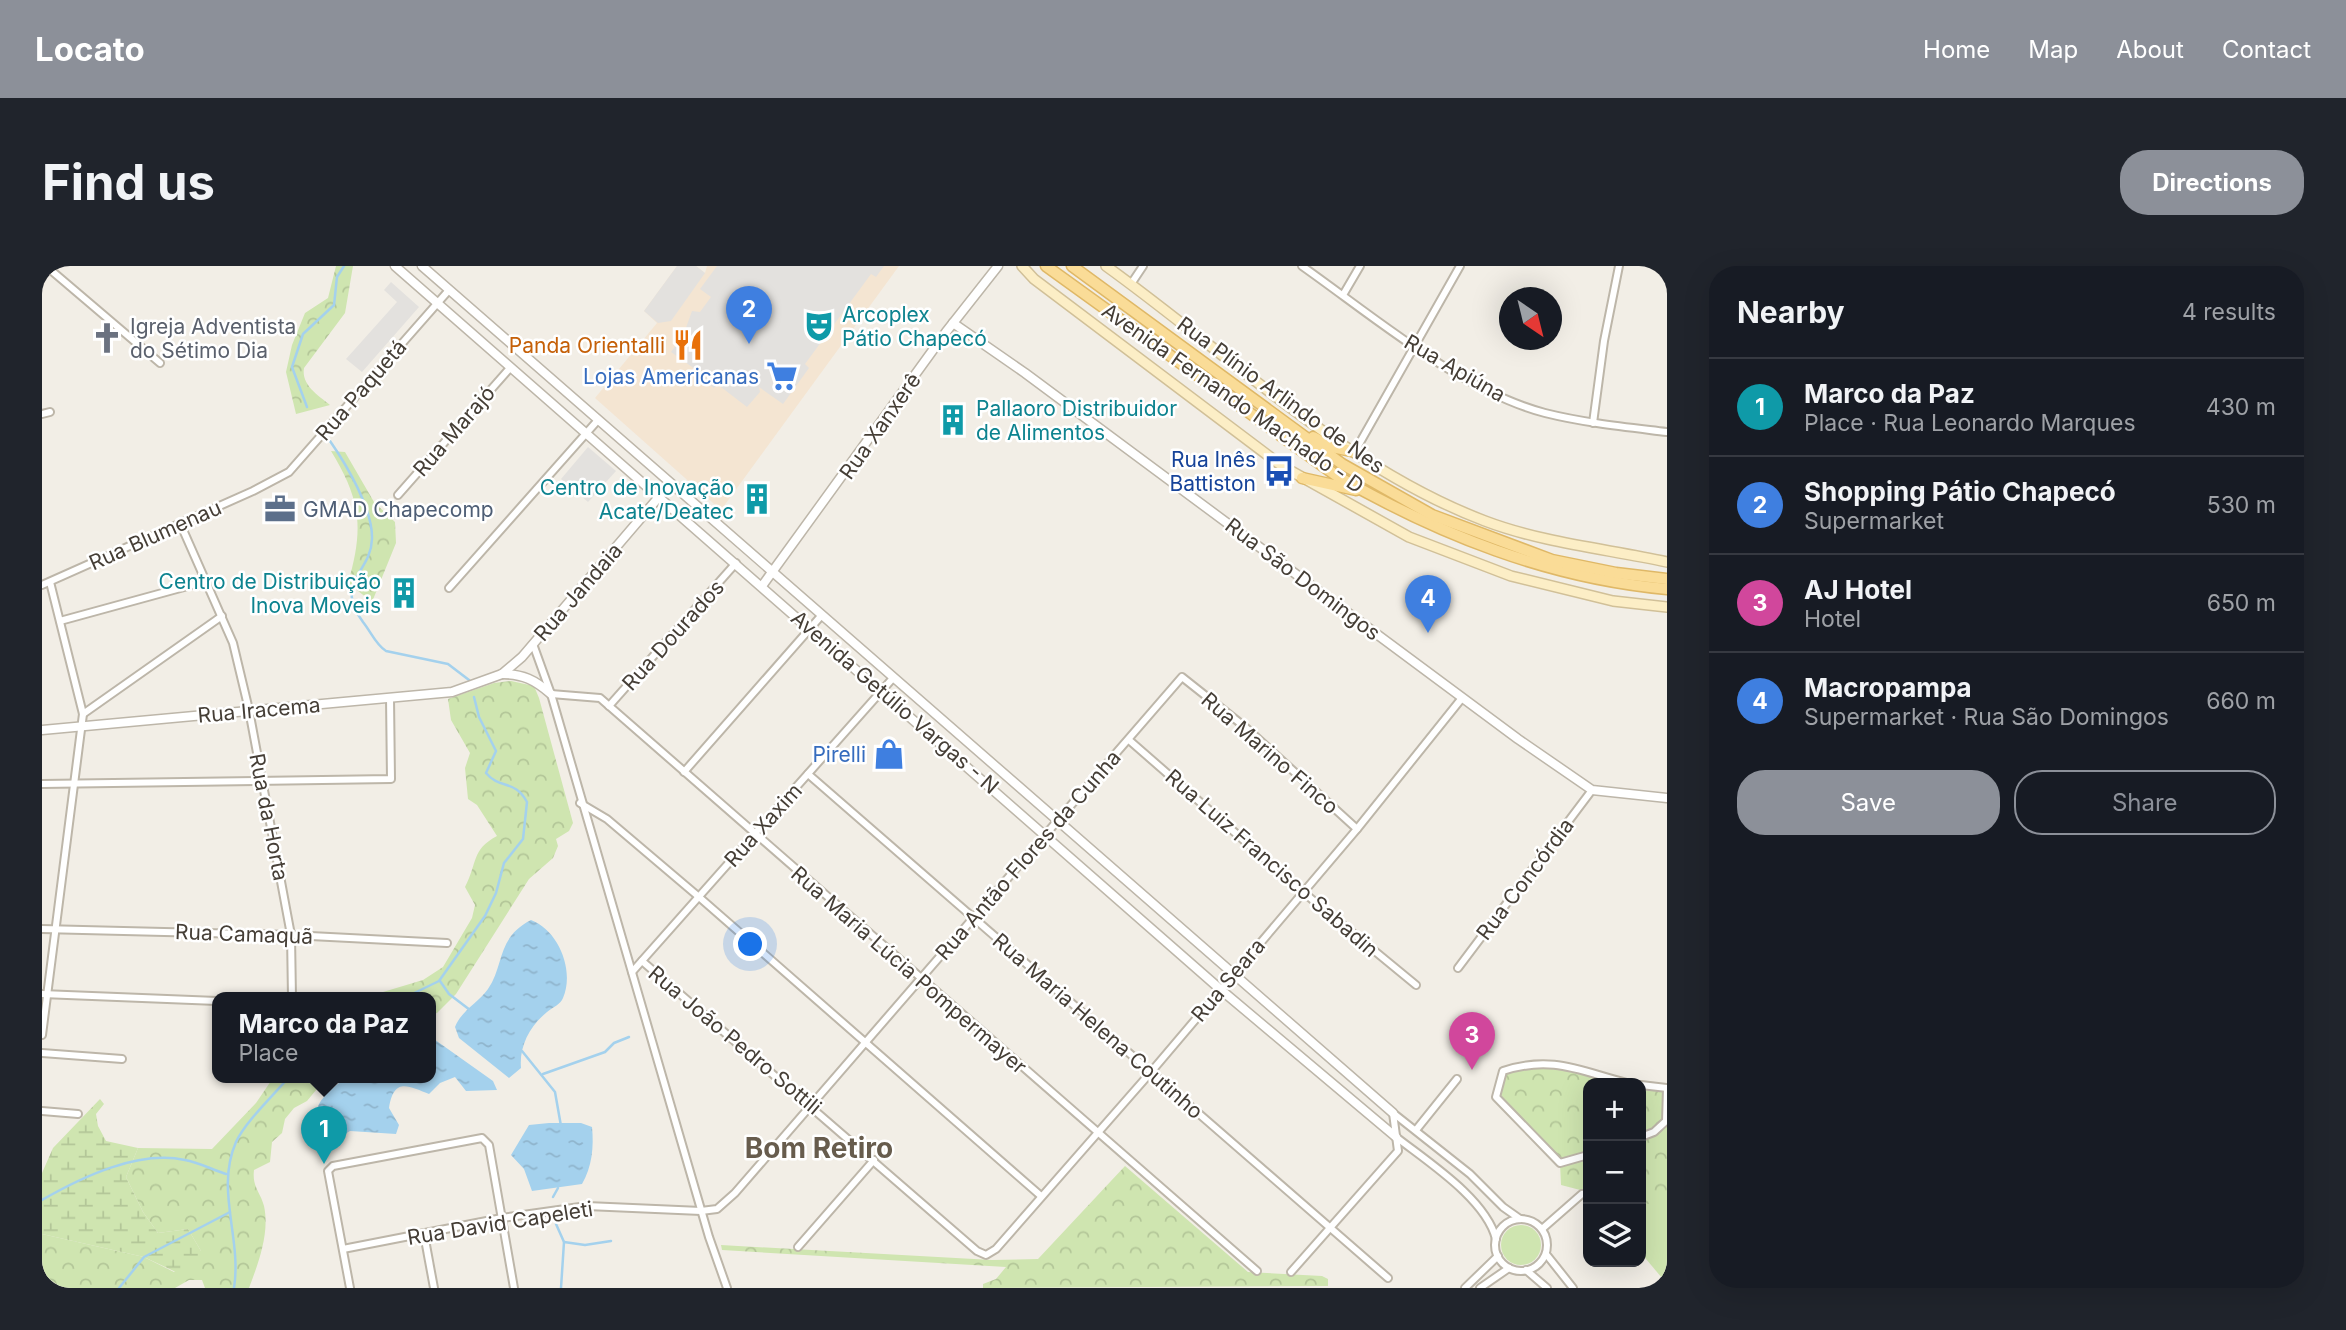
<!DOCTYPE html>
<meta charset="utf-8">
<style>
:root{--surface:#171b24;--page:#20242c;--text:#f1f3f6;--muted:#9ea1a6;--line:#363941;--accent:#8c9099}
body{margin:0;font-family:Inter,sans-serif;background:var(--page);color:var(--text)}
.controls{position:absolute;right:21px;bottom:21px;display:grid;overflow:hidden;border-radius:14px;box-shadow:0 7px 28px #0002}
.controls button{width:63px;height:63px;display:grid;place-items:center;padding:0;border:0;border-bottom:2px solid var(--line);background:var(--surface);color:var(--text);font:35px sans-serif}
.compass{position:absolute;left:1457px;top:21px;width:63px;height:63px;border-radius:50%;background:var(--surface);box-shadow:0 7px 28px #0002;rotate:145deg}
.you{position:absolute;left:709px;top:679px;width:24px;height:24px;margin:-18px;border:5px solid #fff;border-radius:50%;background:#1a73e8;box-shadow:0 0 0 10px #1a73e833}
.badge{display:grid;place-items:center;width:46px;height:46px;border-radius:50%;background:var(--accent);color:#fff;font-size:23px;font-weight:700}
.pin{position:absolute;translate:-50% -58px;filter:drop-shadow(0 2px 4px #0008)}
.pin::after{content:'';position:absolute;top:37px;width:24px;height:21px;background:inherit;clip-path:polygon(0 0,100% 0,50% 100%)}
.popup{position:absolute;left:170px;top:726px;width:224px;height:91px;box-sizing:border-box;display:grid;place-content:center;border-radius:14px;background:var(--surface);filter:drop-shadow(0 2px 5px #0005);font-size:23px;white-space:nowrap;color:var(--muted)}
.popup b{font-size:26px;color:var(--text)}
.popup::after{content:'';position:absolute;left:50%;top:100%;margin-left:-14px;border:14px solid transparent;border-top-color:var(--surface)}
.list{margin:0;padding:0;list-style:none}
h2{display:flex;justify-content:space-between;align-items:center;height:91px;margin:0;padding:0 28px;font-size:30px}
h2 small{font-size:23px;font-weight:400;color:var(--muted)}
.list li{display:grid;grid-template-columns:46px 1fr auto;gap:21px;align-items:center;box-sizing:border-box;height:98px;padding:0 28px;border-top:2px solid var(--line)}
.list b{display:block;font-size:26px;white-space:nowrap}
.list p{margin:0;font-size:23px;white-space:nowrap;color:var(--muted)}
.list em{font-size:23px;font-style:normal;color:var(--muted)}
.actions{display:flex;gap:14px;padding:21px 28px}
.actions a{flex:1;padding:16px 0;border:2px solid var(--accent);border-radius:28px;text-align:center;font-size:24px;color:var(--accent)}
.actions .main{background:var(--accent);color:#fff}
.icon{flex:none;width:38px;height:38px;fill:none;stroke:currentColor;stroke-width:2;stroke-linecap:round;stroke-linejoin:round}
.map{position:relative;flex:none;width:1625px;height:1022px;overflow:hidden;border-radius:28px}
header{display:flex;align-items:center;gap:42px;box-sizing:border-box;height:98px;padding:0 35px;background:var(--accent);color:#fff}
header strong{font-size:33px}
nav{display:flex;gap:38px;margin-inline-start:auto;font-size:24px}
.intro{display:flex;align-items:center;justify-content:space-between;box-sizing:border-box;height:168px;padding:0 42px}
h1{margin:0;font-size:49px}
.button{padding:18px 32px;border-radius:28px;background:var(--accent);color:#fff;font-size:24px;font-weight:700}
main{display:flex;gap:42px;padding:0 42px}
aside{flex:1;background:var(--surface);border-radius:28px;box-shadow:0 7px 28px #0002}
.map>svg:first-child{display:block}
.commercial{fill:#f4e5d2}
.grass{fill:#cfe5b0}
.forest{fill:url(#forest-crowns)}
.wetland{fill:url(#wetland-marsh)}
.parking{fill:#e3e1de}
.water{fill:url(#water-ripples)}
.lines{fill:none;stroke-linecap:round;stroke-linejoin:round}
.stream{stroke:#a4d1ed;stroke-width:2.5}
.minor-casing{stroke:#bdb6a9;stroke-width:10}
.tertiary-casing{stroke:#bdb6a9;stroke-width:11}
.secondary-casing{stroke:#d1c098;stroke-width:12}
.primary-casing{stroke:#dfb867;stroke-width:13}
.minor{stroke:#fff;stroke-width:6}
.tertiary{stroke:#fff;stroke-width:8}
.secondary{stroke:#fceec6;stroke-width:9}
.primary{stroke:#fadc97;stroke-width:10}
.labels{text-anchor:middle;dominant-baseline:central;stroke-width:5;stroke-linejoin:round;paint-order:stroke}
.culture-label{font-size:21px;fill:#0d838f;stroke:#fff;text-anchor:start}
.worship-label{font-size:21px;fill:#5b616d;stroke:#fff;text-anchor:start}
.food-label{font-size:21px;fill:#c56008;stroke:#fff;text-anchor:end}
.street-label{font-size:21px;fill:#453e36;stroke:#fff}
.shop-label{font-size:21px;fill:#366cbe;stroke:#fff;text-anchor:end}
.transit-label{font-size:21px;fill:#164399;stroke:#fff;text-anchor:end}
.service-label{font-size:21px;fill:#4e5e75;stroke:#fff;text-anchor:start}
.district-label{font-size:28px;font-weight:bold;fill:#675c4d;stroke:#fff}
</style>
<header>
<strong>Locato</strong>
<nav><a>Home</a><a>Map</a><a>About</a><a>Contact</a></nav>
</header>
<div class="intro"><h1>Find us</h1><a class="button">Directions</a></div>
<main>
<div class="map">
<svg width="1625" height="1022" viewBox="0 0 1625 1022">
<defs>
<pattern id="forest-crowns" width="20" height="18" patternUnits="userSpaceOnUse" patternTransform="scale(1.75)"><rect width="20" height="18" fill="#cfe5b0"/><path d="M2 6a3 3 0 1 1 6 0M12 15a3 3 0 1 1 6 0" fill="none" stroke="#b3c698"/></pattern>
<pattern id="wetland-marsh" width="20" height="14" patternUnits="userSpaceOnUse" patternTransform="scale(1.75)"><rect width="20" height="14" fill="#cfe5b0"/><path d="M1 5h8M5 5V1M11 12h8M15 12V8" fill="none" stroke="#b3c698"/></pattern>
<pattern id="water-ripples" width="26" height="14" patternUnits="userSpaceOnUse" patternTransform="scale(1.75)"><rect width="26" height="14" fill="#a4d1ed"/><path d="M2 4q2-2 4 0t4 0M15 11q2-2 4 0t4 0" fill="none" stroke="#8fb4cc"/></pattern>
</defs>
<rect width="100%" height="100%" fill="#f2eee6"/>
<!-- commercial -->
<polygon class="commercial" points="635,0 654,0 663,7 665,0 857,0 679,244 553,132 615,57 602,45"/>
<!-- grass -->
<g class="grass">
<polygon points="1605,937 1625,940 1625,1018 1599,987 1599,939"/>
<circle cx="1479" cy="979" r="20"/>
</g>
<!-- forest -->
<g class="forest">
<path d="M 294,0 L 311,0 L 303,47 L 262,102 C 259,119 276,129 288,139 L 254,148 L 244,106 L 250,79 L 263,47 L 286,32 Z"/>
<path d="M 289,185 L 303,186 L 332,236 L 353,256 L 354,277 L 330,336 L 306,317 C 322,262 319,234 289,185 Z"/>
<path d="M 469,415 L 492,420 L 497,432 L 531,557 L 527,565 L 514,573 L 516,580 L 511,592 L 487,613 L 414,728 L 395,747 L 389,749 L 389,732 L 321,732 L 381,714 L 401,701 L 430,652 L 433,639 L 423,621 C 436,596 429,584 455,570 L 435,539 L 426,533 L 423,502 L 428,487 L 409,454 L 406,433 L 452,417 Z"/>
<polygon points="1500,796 1584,817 1546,817 1546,926 1519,919 1518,897 1454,831 1461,805"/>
<path d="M 231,812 L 284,812 L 265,835 L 252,842 L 243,853 L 240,867 L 230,876 L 228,896 L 212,904 C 210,921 218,925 222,940 C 228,967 216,998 207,1022 L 163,1022 L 160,1014 L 147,1014 L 133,1022 L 20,1022 L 0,1008 L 0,968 L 102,991 L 132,1006 L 159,985 L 146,963 L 116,967 L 101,946 L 84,911 L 96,882 L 170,883 L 214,837 Z"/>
<path d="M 1599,821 L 1625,827 L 1625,940 C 1616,942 1608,935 1599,939 Z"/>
<polygon points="1083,900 1206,1006 1280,1010 1286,1013 1286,1020 941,1022 941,1018 954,1013 964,1001 680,984 679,979 950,994 996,993"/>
</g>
<!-- wetland -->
<polygon class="wetland" points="58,833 62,838 54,848 56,860 64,875 96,882 84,911 101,946 116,967 146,963 159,985 159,998 138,1008 102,991 0,968 0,907 11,882"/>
<!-- parking -->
<g class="parking">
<polygon points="635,0 654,0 663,7 629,55 616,57 602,45"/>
<polygon points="675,0 842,0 834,11 829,8 763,98 767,102 741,138 717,121 718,126 705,141 675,118 672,122 655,110 657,106 629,86 641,70 650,45 658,46 669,31 658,23"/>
<polygon points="349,16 377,41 320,106 304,93 355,36 342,24"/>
<polygon points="546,181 574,205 546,236 519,213"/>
</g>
<!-- water -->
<g class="water">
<path d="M 489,654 C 516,664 533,704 521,732 C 519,738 511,741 505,746 C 488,760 477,780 479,802 L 467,812 L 417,772 L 413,761 C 419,745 436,737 446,723 C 463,698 454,672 489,654 Z"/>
<path d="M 389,771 L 451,815 L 455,824 L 424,825 L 413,811 L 398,817 L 387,828 C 366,820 352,811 347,842 L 357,859 L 354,868 L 308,865 L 289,876 C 261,849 276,833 303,812 L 389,812 Z"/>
<path d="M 507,857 L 539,857 L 550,861 C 552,881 550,901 540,918 L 490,925 L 482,903 L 469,889 L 487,859 Z"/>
</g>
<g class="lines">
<!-- stream -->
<g class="stream">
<polyline points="265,141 250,101 261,68 292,39 295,11 302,0"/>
<path d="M 288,175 C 304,198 331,243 330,273 C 329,308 291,315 321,356 C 329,366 334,379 344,385 L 406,398 L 427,414"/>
<polyline points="398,715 407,728 428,744"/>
<path d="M 362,732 L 397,715 L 443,650 L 454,627 L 462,597 L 481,573 L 485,536 C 473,513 458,524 444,507 L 454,485 L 437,451 L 432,431"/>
<polyline points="480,785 513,826 519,860"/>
<polyline points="501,808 563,786 572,777 587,771"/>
<polyline points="511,931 516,922"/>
<path d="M 0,934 C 40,911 96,884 143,894 C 156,896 171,904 184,908"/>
<polyline points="514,958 522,976 519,1022"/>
<polyline points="522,976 543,979 569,975"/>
<polyline points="77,1022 102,991 188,946"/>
<path d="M 192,1022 C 200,972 173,924 194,876 C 203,856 231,830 246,812"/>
</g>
<defs>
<g id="minor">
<polyline points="4,0 118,97"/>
<path d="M 1260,0 C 1331,50 1419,125 1503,147 C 1543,157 1584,161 1625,166"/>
<polyline points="1089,18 1101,0"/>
<polyline points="1301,29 1318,0"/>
<polyline points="0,148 8,146"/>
<polyline points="1551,157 1562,75 1577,0"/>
<polyline points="1312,187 1418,0"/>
<polyline points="356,229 468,102"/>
<polyline points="138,257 191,377 207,444 249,669 250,732"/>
<polyline points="0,319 211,225 247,206 407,24"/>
<polyline points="407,322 556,154"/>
<polyline points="18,355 164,315"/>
<polyline points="491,378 509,428 667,971 685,1022"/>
<polyline points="509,428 558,432 1215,1005"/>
<polyline points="567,440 694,297"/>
<polyline points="41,448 180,350"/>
<polyline points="1087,474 1261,626 1374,719"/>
<polyline points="642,506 779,350"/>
<polyline points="766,508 1346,1012"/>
<polyline points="0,518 349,513 348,432"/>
<polyline points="538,537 565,553 657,631 999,930"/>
<polyline points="0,663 249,669 405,677"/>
<polyline points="600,695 935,985 944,989 954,983 1109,806 1315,563 1420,432"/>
<polyline points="1416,702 1550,524"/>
<polyline points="590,706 851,412"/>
<polyline points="0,728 175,735"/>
<polyline points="0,769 41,448 8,316"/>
<polyline points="0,787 80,793"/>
<polyline points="1599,819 1625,822"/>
<polyline points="0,845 36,848"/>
<polyline points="1351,847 1428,908 1461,941 1478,953"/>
<polyline points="1374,864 1415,813"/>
<path d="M 1354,871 C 1386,896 1444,933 1454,973"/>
<polyline points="1599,871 1612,866 1624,855 1625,822"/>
<path d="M 1546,889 L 1518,897 L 1454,831 L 1461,805 C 1510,789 1538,805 1585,817"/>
<circle cx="1479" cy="979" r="26"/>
<polyline points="1500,963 1540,928"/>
<polyline points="382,968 392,1022"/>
<polyline points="756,981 832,894"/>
<polyline points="301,983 460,952 545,940 659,945 675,943 693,927 1140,411 1203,461 1315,563"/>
<polyline points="1504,988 1531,1022"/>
<polyline points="1484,1004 1505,1022"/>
<polyline points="1249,1006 1356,885 1351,847"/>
<polyline points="308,1022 286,905 291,900 440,872 447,879 472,1022"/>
<polyline points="1423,1022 1456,990"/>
<polyline points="1438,1022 1467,1002"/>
</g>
<g id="tertiary">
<polyline points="353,0 1178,723 1354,871"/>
<polyline points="380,0 1351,847"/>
<polyline points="911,57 983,107 1476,473 1550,524 1625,532"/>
<polyline points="720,320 904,66 956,0"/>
<path d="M 460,408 C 481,408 493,414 509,428"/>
<polyline points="0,464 410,426 460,408 480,391 628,218"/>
</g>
<g id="secondary">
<polyline points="980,0 992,13 1240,200 1367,271 1469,310 1571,335 1625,341"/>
<path d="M 1064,0 C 1185,87 1303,202 1443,255 C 1501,277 1565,283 1625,296"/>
</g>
<g id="primary">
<path d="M 1004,0 L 1295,210 C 1398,269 1506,312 1625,323"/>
<polyline points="1030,0 1300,198 1390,249 1510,294 1574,307 1625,313"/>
<polyline points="1271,171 1290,181 1309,185"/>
<polyline points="1260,212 1314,224"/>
</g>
</defs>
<!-- minor casing -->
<use href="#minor" class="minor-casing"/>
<!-- tertiary casing -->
<use href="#tertiary" class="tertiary-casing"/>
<!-- secondary casing -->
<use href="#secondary" class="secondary-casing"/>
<!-- primary casing -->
<use href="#primary" class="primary-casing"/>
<!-- minor -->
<use href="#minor" class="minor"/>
<!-- tertiary -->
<use href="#tertiary" class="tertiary"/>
<!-- secondary -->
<use href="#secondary" class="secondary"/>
<!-- primary -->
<use href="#primary" class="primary"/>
</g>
<!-- icons -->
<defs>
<symbol id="theatre-bare" viewBox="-9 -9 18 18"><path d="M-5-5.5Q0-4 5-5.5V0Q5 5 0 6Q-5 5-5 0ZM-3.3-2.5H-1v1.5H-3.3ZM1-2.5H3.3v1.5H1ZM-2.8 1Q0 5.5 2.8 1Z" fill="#0f9aa8" stroke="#fff" stroke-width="2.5" paint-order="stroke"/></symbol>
<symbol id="church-bare" viewBox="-9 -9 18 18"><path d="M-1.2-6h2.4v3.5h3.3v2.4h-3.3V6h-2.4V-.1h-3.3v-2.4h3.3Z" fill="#6b7280" stroke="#fff" stroke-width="2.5" paint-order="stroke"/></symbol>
<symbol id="restaurant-bare" viewBox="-9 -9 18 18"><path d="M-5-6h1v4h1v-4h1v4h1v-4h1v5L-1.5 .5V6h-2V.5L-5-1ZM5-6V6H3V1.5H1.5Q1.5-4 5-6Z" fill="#e8710a" stroke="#fff" stroke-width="2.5" paint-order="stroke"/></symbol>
<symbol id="supermarket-bare" viewBox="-9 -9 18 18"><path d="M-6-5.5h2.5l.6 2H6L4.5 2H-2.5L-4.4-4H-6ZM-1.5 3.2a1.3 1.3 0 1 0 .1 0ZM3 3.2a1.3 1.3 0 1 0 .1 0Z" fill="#3f7fe0" stroke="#fff" stroke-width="2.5" paint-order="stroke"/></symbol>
<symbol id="building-bare" viewBox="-9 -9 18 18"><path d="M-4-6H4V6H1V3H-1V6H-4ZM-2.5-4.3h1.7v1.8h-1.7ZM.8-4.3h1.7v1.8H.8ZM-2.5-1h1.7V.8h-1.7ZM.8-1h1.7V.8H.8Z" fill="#0f9aa8" stroke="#fff" stroke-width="2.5" paint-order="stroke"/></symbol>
<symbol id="bus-bare" viewBox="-9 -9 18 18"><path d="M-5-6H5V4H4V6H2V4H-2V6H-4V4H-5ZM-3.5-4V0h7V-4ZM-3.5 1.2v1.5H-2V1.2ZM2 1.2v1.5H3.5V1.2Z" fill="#1a4fb4" stroke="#fff" stroke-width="2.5" paint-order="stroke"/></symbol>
<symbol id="office-bare" viewBox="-9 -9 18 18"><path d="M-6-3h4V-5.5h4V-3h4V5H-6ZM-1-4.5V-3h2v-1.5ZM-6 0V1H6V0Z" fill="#5c6f8a" stroke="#fff" stroke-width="2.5" paint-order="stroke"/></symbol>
<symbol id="shop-bare" viewBox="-9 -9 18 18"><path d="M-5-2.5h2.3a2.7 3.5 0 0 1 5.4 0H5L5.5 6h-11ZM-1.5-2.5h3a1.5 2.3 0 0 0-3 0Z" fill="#3f7fe0" stroke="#fff" stroke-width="2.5" paint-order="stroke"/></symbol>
</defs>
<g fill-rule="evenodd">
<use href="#theatre-bare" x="755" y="38" width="44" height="44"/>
<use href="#church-bare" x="43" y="50" width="44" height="44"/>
<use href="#restaurant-bare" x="624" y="57" width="44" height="44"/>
<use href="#supermarket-bare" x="718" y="88" width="44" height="44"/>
<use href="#building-bare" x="889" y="132" width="44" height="44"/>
<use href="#bus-bare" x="1215" y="183" width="44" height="44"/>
<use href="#building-bare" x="693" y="211" width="44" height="44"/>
<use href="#office-bare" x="216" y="221" width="44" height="44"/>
<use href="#building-bare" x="340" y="305" width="44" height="44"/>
<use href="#shop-bare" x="825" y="466" width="44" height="44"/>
</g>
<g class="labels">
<!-- culture labels -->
<g class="culture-label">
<text x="800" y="48">Arcoplex<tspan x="800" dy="24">Pátio Chapecó</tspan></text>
<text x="934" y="142">Pallaoro Distribuidor<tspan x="934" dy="24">de Alimentos</tspan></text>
<text x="692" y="221" text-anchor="end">Centro de Inovação<tspan x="692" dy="24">Acate/Deatec</tspan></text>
<text x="339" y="315" text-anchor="end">Centro de Distribuição<tspan x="339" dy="24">Inova Moveis</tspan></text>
</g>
<!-- worship labels -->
<g class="worship-label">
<text x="88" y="60">Igreja Adventista<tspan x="88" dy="24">do Sétimo Dia</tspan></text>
</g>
<!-- food labels -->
<g class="food-label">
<text x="623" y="79">Panda Orientalli</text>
</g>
<!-- street labels -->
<g class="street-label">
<text transform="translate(1413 102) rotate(30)">Rua Apiúna</text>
<text transform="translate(319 124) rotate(-49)">Rua Paquetá</text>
<text transform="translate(1239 129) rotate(36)">Rua Plínio Arlindo de Nes</text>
<text transform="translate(1191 132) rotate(35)">Avenida Fernando Machado - D</text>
<text transform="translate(838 160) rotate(-55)">Rua Xanxerê</text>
<text transform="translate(412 165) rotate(-49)">Rua Marajó</text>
<text transform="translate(113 269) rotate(-24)">Rua Blumenau</text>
<text transform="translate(1261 313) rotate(37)">Rua São Domingos</text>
<text transform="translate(536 326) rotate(-49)">Rua Jandaia</text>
<text transform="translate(631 369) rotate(-48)">Rua Dourados</text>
<text transform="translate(853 436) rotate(41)">Avenida Getúlio Vargas - N</text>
<text transform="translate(217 444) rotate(-5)">Rua Iracema</text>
<text transform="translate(1228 487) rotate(41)">Rua Marino Finco</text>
<text transform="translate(227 551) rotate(79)">Rua da Horta</text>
<text transform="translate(721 559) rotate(-48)">Rua Xaxim</text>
<text transform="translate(986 589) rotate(-49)">Rua Antão Flores da Cunha</text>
<text transform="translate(1230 597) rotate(41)">Rua Luiz Francisco Sabadin</text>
<text transform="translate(1483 613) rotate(-53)">Rua Concórdia</text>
<text transform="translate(202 668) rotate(2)">Rua Camaquã</text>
<text transform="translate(867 704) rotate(41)">Rua Maria Lúcia Pompermayer</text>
<text transform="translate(1186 714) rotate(-50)">Rua Seara</text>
<text transform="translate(1056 760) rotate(41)">Rua Maria Helena Coutinho</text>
<text transform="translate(693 774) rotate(40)">Rua João Pedro Sottili</text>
<text transform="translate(458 957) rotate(-9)">Rua David Capeleti</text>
</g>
<!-- shop labels -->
<g class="shop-label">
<text x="717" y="110">Lojas Americanas</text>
<text x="824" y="488">Pirelli</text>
</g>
<!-- transit labels -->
<g class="transit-label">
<text x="1214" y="193">Rua Inês<tspan x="1214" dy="24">Battiston</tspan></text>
</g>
<!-- service labels -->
<g class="service-label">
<text x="261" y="243">GMAD Chapecomp</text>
</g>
<!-- district labels -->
<g class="district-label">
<text x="777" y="882">Bom Retiro</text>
</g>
</g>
</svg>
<div class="controls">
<button>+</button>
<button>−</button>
<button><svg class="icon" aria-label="layers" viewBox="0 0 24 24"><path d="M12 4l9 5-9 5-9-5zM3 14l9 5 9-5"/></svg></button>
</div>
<svg class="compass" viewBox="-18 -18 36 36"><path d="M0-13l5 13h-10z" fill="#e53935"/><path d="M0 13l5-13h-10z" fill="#9ea1a6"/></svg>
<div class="you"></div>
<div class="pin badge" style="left:282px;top:898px;background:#0f9aa8">1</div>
<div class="popup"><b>Marco da Paz</b>Place</div>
<div class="pin badge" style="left:707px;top:78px;background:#3f7fe0">2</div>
<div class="pin badge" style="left:1430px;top:804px;background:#d1479c">3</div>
<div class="pin badge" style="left:1386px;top:367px;background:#3f7fe0">4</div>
</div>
<aside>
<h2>Nearby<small>4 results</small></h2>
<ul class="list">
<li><span class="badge" style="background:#0f9aa8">1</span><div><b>Marco da Paz</b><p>Place · Rua Leonardo Marques</p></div><em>430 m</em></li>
<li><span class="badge" style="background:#3f7fe0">2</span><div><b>Shopping Pátio Chapecó</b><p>Supermarket</p></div><em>530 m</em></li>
<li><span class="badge" style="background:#d1479c">3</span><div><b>AJ Hotel</b><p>Hotel</p></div><em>650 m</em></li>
<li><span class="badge" style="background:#3f7fe0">4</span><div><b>Macropampa</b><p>Supermarket · Rua São Domingos</p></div><em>660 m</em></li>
</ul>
<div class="actions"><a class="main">Save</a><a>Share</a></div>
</aside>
</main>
